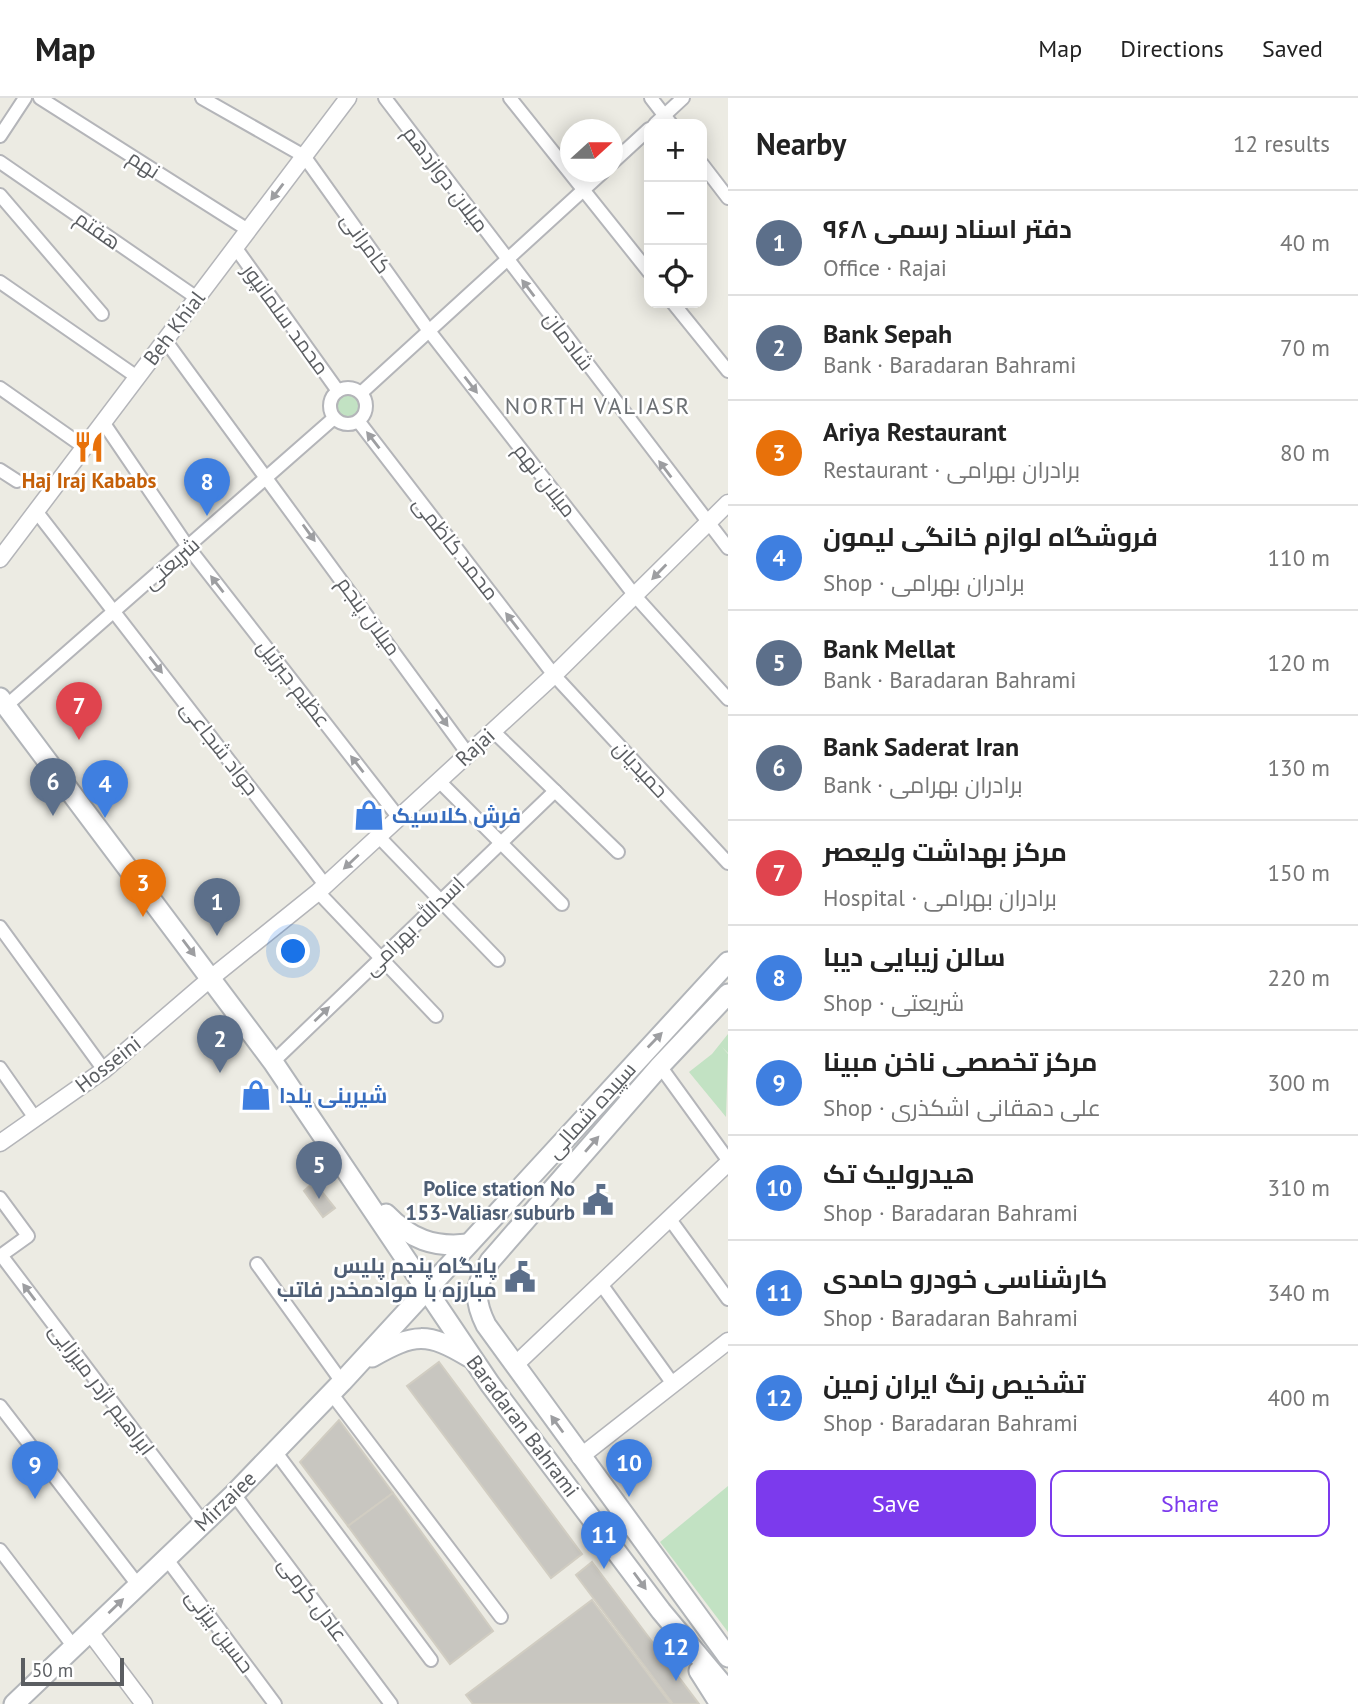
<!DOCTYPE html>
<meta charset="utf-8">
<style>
:root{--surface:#fff;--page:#f6f6f6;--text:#222;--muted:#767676;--line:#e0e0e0;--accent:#7c3aed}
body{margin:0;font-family:"PT Sans",Cairo,sans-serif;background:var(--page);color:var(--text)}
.controls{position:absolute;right:21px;top:21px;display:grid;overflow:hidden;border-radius:14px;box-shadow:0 4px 18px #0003}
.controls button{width:63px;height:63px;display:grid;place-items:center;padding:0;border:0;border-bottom:2px solid var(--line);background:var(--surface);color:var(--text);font:35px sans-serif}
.compass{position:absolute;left:560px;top:21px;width:63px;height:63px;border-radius:50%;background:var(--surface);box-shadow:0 4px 18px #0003;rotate:69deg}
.scale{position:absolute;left:21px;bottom:18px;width:103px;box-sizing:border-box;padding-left:7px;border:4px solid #5b5e62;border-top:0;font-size:19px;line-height:24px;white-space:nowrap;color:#5b5e62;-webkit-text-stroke:5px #fff;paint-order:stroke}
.you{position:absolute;left:294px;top:854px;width:24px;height:24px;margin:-18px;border:5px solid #fff;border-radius:50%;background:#1a73e8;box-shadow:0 0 0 10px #1a73e833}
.badge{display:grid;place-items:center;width:46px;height:46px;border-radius:50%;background:var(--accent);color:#fff;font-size:23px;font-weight:700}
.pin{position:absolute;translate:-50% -58px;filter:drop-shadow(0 2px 4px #0008)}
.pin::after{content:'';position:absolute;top:37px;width:24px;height:21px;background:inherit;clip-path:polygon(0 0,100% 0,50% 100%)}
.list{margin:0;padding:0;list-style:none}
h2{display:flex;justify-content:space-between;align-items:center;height:91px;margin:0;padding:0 28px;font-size:30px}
h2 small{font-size:23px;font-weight:400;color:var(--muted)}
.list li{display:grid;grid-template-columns:46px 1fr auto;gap:21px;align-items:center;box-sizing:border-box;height:105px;padding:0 28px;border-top:2px solid var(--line)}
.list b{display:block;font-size:26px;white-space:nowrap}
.list p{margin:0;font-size:23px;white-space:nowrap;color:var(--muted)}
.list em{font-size:23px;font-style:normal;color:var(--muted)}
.actions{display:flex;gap:14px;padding:21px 28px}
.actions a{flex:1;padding:16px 0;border:2px solid var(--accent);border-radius:14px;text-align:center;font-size:24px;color:var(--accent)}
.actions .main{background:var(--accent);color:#fff}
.icon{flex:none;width:38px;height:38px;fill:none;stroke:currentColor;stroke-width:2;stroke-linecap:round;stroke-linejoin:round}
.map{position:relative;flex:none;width:728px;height:1606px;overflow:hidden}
header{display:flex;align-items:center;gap:42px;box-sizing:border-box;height:98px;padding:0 35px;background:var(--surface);border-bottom:2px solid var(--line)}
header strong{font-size:33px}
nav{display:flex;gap:38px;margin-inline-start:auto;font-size:24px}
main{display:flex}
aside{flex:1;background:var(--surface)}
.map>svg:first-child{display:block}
.green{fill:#c2e2c3}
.building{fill:#c8c6c0;stroke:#d1cdc2;stroke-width:2}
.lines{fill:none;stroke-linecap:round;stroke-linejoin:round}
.minor-casing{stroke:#b4b5b9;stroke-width:16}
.tertiary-casing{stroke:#b4b5b9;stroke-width:19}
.secondary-casing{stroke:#b2b5b9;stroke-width:23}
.minor{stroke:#fff;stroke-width:12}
.tertiary{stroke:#fff;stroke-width:16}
.secondary{stroke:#fff;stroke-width:19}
.oneway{fill:#9d9ea1}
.labels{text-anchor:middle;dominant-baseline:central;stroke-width:5;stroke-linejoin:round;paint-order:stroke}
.street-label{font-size:21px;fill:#5b5e62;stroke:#fff}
.food-label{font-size:21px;font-weight:bold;fill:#c56008;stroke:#fff}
.shop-label{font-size:21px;font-weight:bold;fill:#366cbe;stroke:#fff;text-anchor:start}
.service-label{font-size:21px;font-weight:bold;fill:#4e5e75;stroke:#fff;text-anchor:end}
.neighbourhood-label{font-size:23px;letter-spacing:2px;fill:#6c7074;stroke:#fff}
</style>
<header>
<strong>Map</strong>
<nav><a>Map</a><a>Directions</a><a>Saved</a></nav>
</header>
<main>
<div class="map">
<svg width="728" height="1606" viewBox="0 0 728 1606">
<rect width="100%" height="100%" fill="#ecebe3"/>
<!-- green -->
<g class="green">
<circle cx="348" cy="309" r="16"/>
<polygon points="728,936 728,955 722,949 728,956 726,1019 689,974 712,956"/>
<polygon points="728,1388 728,1534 660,1444"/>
</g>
<!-- building -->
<g class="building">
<polygon points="314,1084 335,1110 323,1119 304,1093"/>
<polygon points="439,1264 582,1456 551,1480 407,1288"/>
<polygon points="339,1322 393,1395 348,1428 300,1364"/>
<polygon points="393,1395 493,1533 450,1566 348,1428"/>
<polygon points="592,1464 699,1606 673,1606 576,1477"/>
<polygon points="592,1502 671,1606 473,1606 466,1597"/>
</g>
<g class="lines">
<defs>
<g id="minor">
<polyline points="40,0 248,132"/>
<polyline points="202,0 304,58 429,233 636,499 728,601"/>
<polyline points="385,0 728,450"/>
<polyline points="510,0 649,174"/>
<polyline points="651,0 671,26"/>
<polyline points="655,26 683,0"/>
<polyline points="0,38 25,0"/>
<polyline points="0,64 197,200"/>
<polyline points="612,65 649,31"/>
<polyline points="702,66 728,100"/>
<polyline points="0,97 102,216"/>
<polyline points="235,149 338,293"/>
<polyline points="0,184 137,279"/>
<polyline points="673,205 728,273"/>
<polyline points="165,242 468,656"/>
<circle cx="348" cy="308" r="18"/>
<polyline points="0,290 84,349"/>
<polyline points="361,295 603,74"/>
<polyline points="103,324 188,449 399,720"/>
<polyline points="359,324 554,577 728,765"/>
<polyline points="0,372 17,383"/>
<polyline points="36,413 326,788"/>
<polyline points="6,608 334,320"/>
<polyline points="493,633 618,754"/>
<polyline points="439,683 562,806"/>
<polyline points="379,739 498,862"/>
<polyline points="318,794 436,918"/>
<polyline points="0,829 104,972"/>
<polyline points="273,964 555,693"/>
<polyline points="660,968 728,1062"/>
<polyline points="0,970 35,1020"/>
<polyline points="0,1100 28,1138 0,1158"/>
<polyline points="669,1120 728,1201"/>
<polyline points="1,1157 203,1424"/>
<polyline points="257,1166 342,1284"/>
<polyline points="601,1186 673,1286"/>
<polyline points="331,1295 501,1519"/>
<polyline points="0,1308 138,1487"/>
<polyline points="275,1353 431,1562"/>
<polyline points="234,1396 391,1606"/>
<polyline points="0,1452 74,1549"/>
<polyline points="166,1460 275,1606"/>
</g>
<g id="tertiary">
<polyline points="0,461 348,0"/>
<polyline points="0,1045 104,972 211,880 318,794 554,577 728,405"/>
<polyline points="515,1267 728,1065"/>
<polyline points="580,1359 728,1243"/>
<polyline points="90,1534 144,1606"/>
</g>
<g id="secondary">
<polyline points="0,600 273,964 490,1286 661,1513 728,1593"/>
<path d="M 728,896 L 660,968 L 490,1163 C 475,1187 473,1201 486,1227 L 728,1559"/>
<path d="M 386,1116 C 410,1141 434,1150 468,1146"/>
<path d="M 372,1259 C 414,1235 428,1234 469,1259"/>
<polyline points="699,1573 720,1606"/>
<polyline points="14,1606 234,1396 342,1284 728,864"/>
</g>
</defs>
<!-- minor casing -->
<use href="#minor" class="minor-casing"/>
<!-- tertiary casing -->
<use href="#tertiary" class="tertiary-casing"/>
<!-- secondary casing -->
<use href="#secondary" class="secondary-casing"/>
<!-- minor -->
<use href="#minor" class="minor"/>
<!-- tertiary -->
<use href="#tertiary" class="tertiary"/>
<!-- secondary -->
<use href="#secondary" class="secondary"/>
</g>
<!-- one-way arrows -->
<defs><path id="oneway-solid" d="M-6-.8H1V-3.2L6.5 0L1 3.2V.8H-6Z" transform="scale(1.75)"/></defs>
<g class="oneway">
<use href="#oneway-solid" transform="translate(277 94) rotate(127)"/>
<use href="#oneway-solid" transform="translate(528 190) rotate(-127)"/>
<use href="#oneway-solid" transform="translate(471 287) rotate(52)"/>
<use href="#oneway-solid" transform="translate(373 342) rotate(-128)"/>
<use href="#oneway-solid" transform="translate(665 371) rotate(-127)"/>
<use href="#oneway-solid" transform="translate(309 435) rotate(54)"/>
<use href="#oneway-solid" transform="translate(659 474) rotate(134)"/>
<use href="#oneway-solid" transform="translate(217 486) rotate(-128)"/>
<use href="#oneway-solid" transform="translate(512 523) rotate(-128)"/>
<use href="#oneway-solid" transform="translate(156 567) rotate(52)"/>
<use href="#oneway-solid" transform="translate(442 620) rotate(54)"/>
<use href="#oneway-solid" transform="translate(357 666) rotate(-128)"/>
<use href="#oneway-solid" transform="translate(351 764) rotate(137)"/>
<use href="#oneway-solid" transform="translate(189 850) rotate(53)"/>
<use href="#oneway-solid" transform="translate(322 916) rotate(-44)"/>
<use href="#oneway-solid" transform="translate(655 942) rotate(-46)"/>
<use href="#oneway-solid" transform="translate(592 1046) rotate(-49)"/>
<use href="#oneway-solid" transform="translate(29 1194) rotate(-127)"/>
<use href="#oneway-solid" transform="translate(557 1326) rotate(-126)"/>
<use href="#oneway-solid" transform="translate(640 1483) rotate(54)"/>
<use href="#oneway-solid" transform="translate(116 1508) rotate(-44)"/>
</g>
<!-- icons -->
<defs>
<symbol id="restaurant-bare" viewBox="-9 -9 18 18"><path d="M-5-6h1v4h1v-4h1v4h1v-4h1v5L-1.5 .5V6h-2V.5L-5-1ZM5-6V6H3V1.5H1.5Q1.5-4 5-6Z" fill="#e8710a" stroke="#fff" stroke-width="2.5" paint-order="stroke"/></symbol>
<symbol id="shop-bare" viewBox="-9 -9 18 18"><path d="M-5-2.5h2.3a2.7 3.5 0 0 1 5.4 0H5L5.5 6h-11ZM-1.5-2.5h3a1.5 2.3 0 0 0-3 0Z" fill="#3f7fe0" stroke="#fff" stroke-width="2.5" paint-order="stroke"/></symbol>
<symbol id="civic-bare" viewBox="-9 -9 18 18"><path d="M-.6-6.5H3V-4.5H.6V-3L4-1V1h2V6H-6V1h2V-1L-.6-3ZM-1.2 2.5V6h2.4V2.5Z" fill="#5c6f8a" stroke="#fff" stroke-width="2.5" paint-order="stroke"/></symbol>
</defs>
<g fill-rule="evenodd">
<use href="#restaurant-bare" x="67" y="327" width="44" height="44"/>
<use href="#shop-bare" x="347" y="695" width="44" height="44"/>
<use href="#shop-bare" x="234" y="975" width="44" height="44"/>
<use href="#civic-bare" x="576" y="1080" width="44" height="44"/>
<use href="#civic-bare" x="498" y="1157" width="44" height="44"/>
</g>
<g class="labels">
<!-- street labels -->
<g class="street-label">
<text transform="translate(144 66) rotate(33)">نهم</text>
<text transform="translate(446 81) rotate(53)">میلان دوازدهم</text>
<text transform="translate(98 132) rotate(35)">هفتم</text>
<text transform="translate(366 145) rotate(54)">کامرانی</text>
<text transform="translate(286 221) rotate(54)">محمد سلمانپور</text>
<text transform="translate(174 230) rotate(-53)">Beh Khial</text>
<text transform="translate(569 243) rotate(53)">شادمان</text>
<text transform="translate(545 382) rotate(52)">میلان نهم</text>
<text transform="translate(456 450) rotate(52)">محمد کاظمی</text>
<text transform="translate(171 465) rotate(-41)">شریعتی</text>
<text transform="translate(369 518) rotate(54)">میلان پنجم</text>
<text transform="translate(294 585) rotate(52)">عظیم جبرئیل</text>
<text transform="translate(475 649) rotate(-43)">Rajai</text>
<text transform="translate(220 650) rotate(52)">جواد شجاعی</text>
<text transform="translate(641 671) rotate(47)">حمیدیان</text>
<text transform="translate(414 828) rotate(-44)">اسدالله بهرامی</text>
<text transform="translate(108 966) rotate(-38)">Hosseini</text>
<text transform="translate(591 1012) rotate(-48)">سپیده شمالی</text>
<text transform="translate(102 1291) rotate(53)">ابراهیم اژدر میرزایی</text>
<text transform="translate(523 1328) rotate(53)">Baradaran Bahrami</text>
<text transform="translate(225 1403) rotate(-44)">Mirzaiee</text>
<text transform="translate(313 1501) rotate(53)">عادل کرمی</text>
<text transform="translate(220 1533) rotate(53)">حسین بیژنی</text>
</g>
<!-- food labels -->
<g class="food-label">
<text x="89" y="382">Haj Iraj Kababs</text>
</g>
<!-- shop labels -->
<g class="shop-label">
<text x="392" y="717">فرش کلاسیک</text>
<text x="279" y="997">شیرینی یلدا</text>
</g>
<!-- service labels -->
<g class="service-label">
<text x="575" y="1090">Police station No<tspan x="575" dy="24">153-Valiasr suburb</tspan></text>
<text x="497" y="1167">پایگاه پنجم پلیس<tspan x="497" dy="24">مبارزه با موادمخدر فاتب</tspan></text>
</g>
<!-- neighbourhood labels -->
<g class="neighbourhood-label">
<text x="598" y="307">NORTH VALIASR</text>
</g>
</g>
</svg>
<div class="controls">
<button>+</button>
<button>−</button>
<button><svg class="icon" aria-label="locate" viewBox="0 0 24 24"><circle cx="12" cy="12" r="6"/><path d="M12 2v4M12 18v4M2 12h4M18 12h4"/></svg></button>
</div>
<svg class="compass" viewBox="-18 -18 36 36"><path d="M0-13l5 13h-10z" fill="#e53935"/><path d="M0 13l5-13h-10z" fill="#767676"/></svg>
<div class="scale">50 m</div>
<div class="you"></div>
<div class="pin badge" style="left:217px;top:838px;background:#5c6f8a">1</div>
<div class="pin badge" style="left:220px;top:975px;background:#5c6f8a">2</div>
<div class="pin badge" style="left:143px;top:819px;background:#e8710a">3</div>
<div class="pin badge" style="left:105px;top:720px;background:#3f7fe0">4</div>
<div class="pin badge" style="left:319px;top:1101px;background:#5c6f8a">5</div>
<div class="pin badge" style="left:53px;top:718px;background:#5c6f8a">6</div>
<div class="pin badge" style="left:79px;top:642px;background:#e0444e">7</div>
<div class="pin badge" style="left:207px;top:418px;background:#3f7fe0">8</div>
<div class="pin badge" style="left:35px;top:1401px;background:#3f7fe0">9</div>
<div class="pin badge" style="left:629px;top:1399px;background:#3f7fe0">10</div>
<div class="pin badge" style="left:604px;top:1471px;background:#3f7fe0">11</div>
<div class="pin badge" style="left:676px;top:1583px;background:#3f7fe0">12</div>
</div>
<aside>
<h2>Nearby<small>12 results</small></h2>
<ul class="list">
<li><span class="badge" style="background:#5c6f8a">1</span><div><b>دفتر اسناد رسمی ۹۶۸</b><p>Office · Rajai</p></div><em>40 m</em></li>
<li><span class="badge" style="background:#5c6f8a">2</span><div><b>Bank Sepah</b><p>Bank · Baradaran Bahrami</p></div><em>70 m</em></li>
<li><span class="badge" style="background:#e8710a">3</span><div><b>Ariya Restaurant</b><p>Restaurant · برادران بهرامی</p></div><em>80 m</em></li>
<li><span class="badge" style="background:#3f7fe0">4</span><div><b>فروشگاه لوازم خانگی لیمون</b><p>Shop · برادران بهرامی</p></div><em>110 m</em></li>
<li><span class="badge" style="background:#5c6f8a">5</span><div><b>Bank Mellat</b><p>Bank · Baradaran Bahrami</p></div><em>120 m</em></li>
<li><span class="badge" style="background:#5c6f8a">6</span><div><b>Bank Saderat Iran</b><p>Bank · برادران بهرامی</p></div><em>130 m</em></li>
<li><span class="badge" style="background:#e0444e">7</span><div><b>مرکز بهداشت ولیعصر</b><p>Hospital · برادران بهرامی</p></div><em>150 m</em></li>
<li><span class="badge" style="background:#3f7fe0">8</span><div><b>سالن زیبایی دیبا</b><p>Shop · شریعتی</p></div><em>220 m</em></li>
<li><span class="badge" style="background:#3f7fe0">9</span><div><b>مرکز تخصصی ناخن مبینا</b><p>Shop · علی دهقانی اشکذری</p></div><em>300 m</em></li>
<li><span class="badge" style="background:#3f7fe0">10</span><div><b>هیدرولیک تک</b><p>Shop · Baradaran Bahrami</p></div><em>310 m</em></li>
<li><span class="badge" style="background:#3f7fe0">11</span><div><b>کارشناسی خودرو حامدی</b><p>Shop · Baradaran Bahrami</p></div><em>340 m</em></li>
<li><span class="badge" style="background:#3f7fe0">12</span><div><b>تشخیص رنگ ايران زمین</b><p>Shop · Baradaran Bahrami</p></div><em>400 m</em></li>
</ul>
<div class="actions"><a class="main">Save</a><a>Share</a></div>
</aside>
</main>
